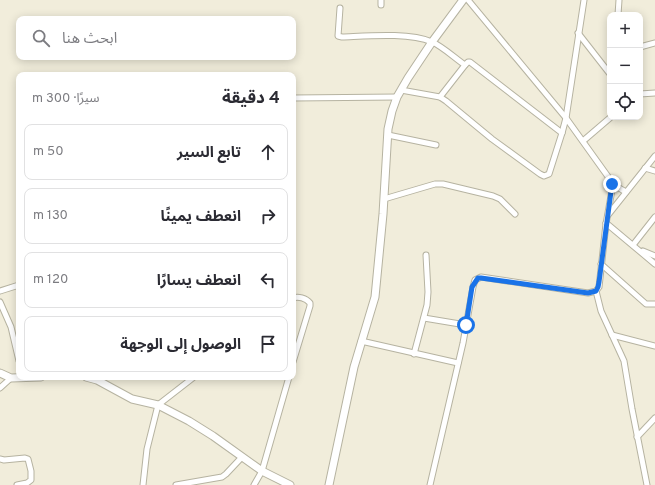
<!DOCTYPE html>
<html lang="ar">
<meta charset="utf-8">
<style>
:root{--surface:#fff;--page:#f7f7f7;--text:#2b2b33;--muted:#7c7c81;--line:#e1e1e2}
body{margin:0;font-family:Overpass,"Noto Sans Arabic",sans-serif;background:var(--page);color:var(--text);direction:rtl}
.controls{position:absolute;right:12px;top:12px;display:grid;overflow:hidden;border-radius:8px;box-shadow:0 2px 10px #0003}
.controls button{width:36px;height:36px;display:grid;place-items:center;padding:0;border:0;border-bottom:1px solid var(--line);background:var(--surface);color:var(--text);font:20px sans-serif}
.stop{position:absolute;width:12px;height:12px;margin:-9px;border:3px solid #1a73e8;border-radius:50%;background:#fff}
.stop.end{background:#1a73e8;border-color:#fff;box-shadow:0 1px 4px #0008}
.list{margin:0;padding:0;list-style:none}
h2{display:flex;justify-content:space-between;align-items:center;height:52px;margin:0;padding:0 16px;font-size:17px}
h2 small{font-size:13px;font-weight:400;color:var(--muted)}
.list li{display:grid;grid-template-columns:26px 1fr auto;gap:12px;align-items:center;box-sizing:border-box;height:56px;margin:0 8px 8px;padding:0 8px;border:1px solid var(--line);border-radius:8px}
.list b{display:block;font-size:15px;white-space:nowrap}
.list em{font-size:13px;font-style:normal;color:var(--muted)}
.icon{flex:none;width:22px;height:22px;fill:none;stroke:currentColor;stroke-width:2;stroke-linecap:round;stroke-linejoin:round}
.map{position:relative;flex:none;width:655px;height:485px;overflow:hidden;direction:ltr}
.search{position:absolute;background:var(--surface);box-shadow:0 2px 10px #0003;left:16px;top:16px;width:280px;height:44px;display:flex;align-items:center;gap:10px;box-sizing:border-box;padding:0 14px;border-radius:8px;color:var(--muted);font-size:15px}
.panel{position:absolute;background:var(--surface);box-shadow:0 2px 10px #0003;left:16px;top:72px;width:280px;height:308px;border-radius:8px;direction:rtl}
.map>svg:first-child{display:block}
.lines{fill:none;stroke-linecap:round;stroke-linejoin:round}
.street-casing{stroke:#b6b3a1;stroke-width:7}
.secondary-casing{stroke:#b6b3a1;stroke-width:9}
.street{stroke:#fff;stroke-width:5}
.secondary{stroke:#fff;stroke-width:7}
.route{stroke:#1a73e8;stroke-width:5}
</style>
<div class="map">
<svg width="655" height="485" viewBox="0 0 655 485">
<rect width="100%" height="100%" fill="#f1eddb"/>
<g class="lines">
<defs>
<g id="street">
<polyline points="381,5 381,0"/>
<path d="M 340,8 L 338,36 L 342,37 C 367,36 409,32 432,42 C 442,46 456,59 465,65 L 468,62 L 470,62 L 562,133"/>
<polyline points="618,15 619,0"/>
<polyline points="578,33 610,74"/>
<polyline points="640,47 655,43"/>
<polyline points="401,90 440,97 446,101 492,139 540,174 544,176 549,174 562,133 566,118 584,0"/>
<polyline points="640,94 655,93"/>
<polyline points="440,97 465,65"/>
<polyline points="293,98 397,97"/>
<polyline points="388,135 436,145"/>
<polyline points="583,141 611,117"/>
<polyline points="645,168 655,171"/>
<polyline points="612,184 626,192"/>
<polyline points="384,199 435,184 443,184 493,196 500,199 515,214"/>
<polyline points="608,215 655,156"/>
<polyline points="606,223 655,264"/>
<polyline points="633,245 655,217"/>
<polyline points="643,251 655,256"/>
<polyline points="601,264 646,304 655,304"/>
<polyline points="0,291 19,285"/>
<polyline points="596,291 601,311 624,361 632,409 647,485"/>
<path d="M 293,298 C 298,296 306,298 310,303 L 310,306 L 293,362"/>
<polyline points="0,302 11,327 19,361"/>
<polyline points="424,318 466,325"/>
<polyline points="612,335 655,346"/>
<polyline points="361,341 458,363"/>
<polyline points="414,354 427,305 428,292 426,255"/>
<polyline points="0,388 11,378"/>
<polyline points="637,437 655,418"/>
<polyline points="0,459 4,460 25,458 28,459 31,471 31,480 27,483 17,485"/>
<polyline points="143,485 147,449 158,405 194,377"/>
<polyline points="176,485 222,477 226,474 242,457"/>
<polyline points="254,485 262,471 289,377"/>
<polyline points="430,485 463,343 473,287 475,280 481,277 588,293 596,291 599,287 606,224 612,190 612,184 609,178 566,118 468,0"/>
</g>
<g id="secondary">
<polyline points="0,373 11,378 41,377"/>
<polyline points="86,377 97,380 132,399 158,405 189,421 213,436 262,471 290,485"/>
<polyline points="329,485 354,367 375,297 383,214 388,129 392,111 397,97 408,78 432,42 463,0"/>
</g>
</defs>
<!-- street casing -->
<use href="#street" class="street-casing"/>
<!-- secondary casing -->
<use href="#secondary" class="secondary-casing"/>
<!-- street -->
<use href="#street" class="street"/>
<!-- secondary -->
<use href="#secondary" class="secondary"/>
</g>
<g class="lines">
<!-- route -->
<polyline class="route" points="466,325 472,287 478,278 481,278 588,293 596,291 598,287 599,282 612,184"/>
</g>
</svg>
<div class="controls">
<button>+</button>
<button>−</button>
<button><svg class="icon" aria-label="locate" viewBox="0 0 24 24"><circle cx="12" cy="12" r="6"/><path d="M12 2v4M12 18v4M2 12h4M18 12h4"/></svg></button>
</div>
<div class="stop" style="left:466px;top:325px"></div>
<div class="stop end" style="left:612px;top:184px"></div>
<div class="search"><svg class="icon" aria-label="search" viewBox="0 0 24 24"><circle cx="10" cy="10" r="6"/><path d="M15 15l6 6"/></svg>ابحث هنا</div>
<section class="panel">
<h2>4 دقيقة<small>سيرًا · 300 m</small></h2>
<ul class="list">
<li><svg class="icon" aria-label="ahead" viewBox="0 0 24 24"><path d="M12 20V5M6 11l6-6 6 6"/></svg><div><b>تابع السير</b></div><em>50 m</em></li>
<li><svg class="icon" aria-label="right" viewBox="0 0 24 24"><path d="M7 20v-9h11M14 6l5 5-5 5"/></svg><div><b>انعطف يمينًا</b></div><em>130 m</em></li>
<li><svg class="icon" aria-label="left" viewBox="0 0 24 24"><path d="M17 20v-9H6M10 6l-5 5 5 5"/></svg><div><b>انعطف يسارًا</b></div><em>120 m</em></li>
<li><svg class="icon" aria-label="arrive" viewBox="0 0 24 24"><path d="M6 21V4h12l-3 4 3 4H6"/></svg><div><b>الوصول إلى الوجهة</b></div></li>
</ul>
</section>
</div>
